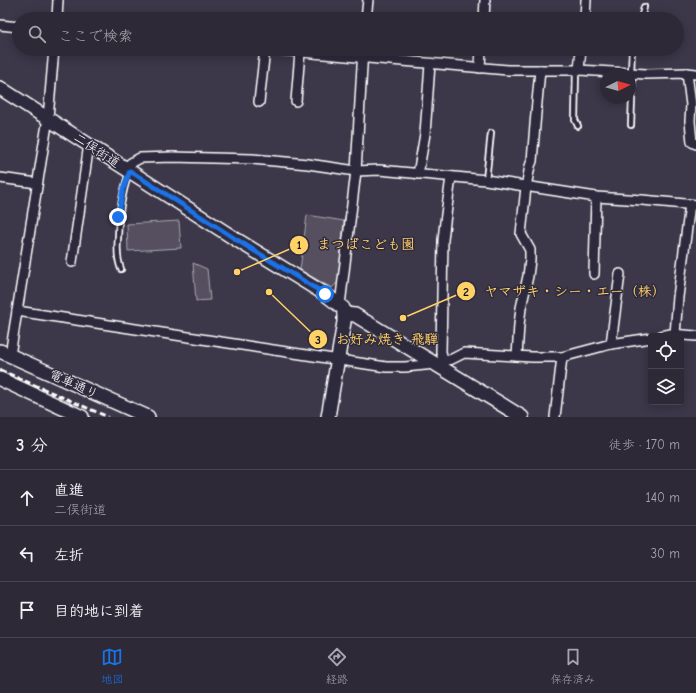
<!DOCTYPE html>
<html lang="ja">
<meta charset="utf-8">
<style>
:root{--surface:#2d2937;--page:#393542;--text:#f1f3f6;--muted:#a7a6ad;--line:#484552;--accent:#1a73e8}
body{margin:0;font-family:"Comic Neue","Klee One",sans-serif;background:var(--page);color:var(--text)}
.controls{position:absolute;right:12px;bottom:12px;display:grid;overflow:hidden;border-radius:4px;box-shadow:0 2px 10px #0003}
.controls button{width:36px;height:36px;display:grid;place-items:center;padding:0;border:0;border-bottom:1px solid var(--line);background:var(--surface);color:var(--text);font:20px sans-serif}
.compass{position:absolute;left:600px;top:68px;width:36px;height:36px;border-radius:50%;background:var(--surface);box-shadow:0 2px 10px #0003;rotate:85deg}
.stop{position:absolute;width:12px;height:12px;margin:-9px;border:3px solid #1a73e8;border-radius:50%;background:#fff}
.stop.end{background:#1a73e8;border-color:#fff;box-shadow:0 1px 4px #0008}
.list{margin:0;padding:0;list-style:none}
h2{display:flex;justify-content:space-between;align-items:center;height:52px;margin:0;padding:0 16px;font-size:17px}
h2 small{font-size:13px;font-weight:400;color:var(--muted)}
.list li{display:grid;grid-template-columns:26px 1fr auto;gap:12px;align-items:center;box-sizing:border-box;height:56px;padding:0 16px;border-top:1px solid var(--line)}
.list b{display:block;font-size:15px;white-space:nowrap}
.list p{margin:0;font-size:13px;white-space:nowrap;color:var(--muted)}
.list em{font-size:13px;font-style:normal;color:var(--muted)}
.icon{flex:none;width:22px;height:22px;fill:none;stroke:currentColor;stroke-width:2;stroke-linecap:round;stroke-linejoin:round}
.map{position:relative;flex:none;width:696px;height:417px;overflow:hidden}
.search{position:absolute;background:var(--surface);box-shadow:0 2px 10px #0003;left:12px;right:12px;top:12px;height:44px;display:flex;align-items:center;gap:10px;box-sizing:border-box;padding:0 14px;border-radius:22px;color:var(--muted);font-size:15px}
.sheet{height:220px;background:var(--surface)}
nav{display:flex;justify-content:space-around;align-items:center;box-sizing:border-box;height:56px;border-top:1px solid var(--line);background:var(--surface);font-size:11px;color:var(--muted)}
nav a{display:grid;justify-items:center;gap:2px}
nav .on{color:var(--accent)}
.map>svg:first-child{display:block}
.green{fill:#555060;stroke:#aaa8b0}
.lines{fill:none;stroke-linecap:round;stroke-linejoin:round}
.lane-casing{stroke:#fff;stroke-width:8}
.street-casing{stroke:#fff;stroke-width:12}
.secondary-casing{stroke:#fff;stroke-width:16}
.lane{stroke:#2f2a3d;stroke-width:4.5}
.street{stroke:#2f2a3d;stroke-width:9}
.secondary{stroke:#2f2a3d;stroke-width:13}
.rail{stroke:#fff;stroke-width:3;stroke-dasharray:6 3;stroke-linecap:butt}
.route{stroke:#1a73e8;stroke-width:5}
.labels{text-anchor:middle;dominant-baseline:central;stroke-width:3;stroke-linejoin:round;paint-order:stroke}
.street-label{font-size:13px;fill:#fff;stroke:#2f2a3d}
.leader{fill:none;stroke:#ffd166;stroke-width:1.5}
.callout-dot{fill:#ffd166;stroke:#2f2a3d;stroke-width:1.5}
.mark-label{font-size:12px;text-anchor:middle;font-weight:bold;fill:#111}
.callout-label{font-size:14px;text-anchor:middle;font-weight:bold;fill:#ffd166;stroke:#2f2a3d;stroke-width:3;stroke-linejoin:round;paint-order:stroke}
</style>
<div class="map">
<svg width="696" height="417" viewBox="0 0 696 417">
<rect width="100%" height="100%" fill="#3c3749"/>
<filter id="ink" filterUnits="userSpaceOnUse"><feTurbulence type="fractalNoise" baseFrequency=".025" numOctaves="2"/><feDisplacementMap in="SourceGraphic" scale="8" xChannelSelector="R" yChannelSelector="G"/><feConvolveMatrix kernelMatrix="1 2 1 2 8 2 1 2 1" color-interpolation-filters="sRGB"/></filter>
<g filter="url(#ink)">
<!-- green -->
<g class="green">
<polygon points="307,215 344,221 338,282 332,288 300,270"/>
<polygon points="179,221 181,248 128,251 127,224"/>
<polygon points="193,263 207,269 210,300 196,301"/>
</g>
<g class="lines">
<defs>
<g id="lane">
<polyline points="641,19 644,7"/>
<polyline points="576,70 575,120 578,126"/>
<polyline points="631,73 632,49"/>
<polyline points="631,125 633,73"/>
<polyline points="486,180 491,133"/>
<path d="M 121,269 C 117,259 117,249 118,238 C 118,215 122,194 129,172"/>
</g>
<g id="street">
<polyline points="57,19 58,0"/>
<polyline points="366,19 368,0"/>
<polyline points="484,19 485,0"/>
<polyline points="585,19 586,0"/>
<polyline points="0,25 19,27"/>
<polyline points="269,49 379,59 508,70 579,70 646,74 687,73 696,74"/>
<polyline points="480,68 481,49"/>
<polyline points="579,70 581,49"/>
<polyline points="687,73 691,105 690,121 692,142 696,144"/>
<polyline points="296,101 300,52"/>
<polyline points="259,102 265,49"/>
<polyline points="125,168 131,163 140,158 172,157 252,159 308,164 356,171 379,170 455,177 486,180 596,197 642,200 696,205"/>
<polyline points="418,174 425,134 430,64"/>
<polyline points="0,178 37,183"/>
<polyline points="72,262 89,144"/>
<polyline points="594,274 596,197"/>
<polyline points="340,305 356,171 363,49"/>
<polyline points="17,311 386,367 405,367 435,364 452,359 464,353 532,357 562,357 611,344 651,338"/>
<polyline points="675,334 678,297 690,204"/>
<polyline points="661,336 671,334 696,336"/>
<polyline points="611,344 620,274"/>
<polyline points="10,355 48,118 54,49"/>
<polyline points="517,356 519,325 521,308 528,276 530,260 530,250 521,234 526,187 530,166 532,161 536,113 540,70"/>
<polyline points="444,362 441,352 443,240 445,222 451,177"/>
<polyline points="555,417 562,357"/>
</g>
<g id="secondary">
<polyline points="0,88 237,240 325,294 343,308 344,312 344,322 328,417"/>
<polyline points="344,314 355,315 522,417"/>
<polyline points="0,351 148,417"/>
<polyline points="0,379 82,417"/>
</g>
</defs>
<!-- lane casing -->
<use href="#lane" class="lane-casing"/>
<!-- street casing -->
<use href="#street" class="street-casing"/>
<!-- secondary casing -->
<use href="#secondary" class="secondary-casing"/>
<!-- lane -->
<use href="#lane" class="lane"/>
<!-- street -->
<use href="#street" class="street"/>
<!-- secondary -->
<use href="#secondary" class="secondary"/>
<!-- rail -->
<polyline class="rail" points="0,370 108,417"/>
</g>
</g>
<g class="lines" filter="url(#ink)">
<!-- route -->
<polyline class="route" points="118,217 123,189 130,171 237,240 325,294"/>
</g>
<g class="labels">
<!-- street labels -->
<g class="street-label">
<text transform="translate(97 150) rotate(33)">二俣街道</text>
<text transform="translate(74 384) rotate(24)">電車通り</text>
</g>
</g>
<!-- callouts -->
<path class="leader" d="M237 272L299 245M403 318L466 291M269 292L318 339"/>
<g class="callout-dot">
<circle cx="237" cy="272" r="4"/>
<circle cx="403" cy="318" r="4"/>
<circle cx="269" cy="292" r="4"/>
<circle cx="299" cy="245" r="10"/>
<circle cx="466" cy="291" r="10"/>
<circle cx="318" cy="339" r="10"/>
</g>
<g class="mark-label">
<text x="299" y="249">1</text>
<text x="466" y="296">2</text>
<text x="318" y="344">3</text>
</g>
<g class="callout-label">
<text x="366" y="249">まつばこども園</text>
<text x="575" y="296">ヤマザキ・シー・エー（株）</text>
<text x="387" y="344">お好み焼き 飛騨</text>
</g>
</svg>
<div class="controls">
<button><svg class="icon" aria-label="locate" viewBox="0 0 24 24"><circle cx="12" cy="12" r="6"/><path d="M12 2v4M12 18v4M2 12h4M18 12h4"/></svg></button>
<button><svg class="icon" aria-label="layers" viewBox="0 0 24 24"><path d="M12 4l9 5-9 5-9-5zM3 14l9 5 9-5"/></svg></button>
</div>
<svg class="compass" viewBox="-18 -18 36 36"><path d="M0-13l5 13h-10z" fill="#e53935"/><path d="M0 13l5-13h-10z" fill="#a7a6ad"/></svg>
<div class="stop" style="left:325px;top:294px"></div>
<div class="stop end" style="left:118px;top:217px"></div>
<div class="search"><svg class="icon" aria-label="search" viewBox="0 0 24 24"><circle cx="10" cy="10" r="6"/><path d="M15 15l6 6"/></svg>ここで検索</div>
</div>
<section class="sheet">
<h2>3 分<small>徒歩 · 170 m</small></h2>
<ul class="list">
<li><svg class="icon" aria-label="ahead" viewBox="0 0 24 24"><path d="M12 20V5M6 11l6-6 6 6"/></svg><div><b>直進</b><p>二俣街道</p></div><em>140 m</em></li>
<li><svg class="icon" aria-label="left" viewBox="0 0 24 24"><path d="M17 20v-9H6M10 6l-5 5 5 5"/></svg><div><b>左折</b></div><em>30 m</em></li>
<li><svg class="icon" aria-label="arrive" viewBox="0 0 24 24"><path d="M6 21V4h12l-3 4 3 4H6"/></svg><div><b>目的地に到着</b></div></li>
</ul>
</section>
<nav>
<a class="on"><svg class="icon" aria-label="map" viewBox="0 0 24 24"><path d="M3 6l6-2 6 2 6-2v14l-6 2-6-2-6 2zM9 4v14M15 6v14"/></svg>地図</a>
<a><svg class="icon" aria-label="directions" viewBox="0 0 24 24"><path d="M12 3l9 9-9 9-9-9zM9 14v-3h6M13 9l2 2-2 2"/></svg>経路</a>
<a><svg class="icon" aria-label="saved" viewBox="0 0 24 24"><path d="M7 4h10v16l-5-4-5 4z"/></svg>保存済み</a>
</nav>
